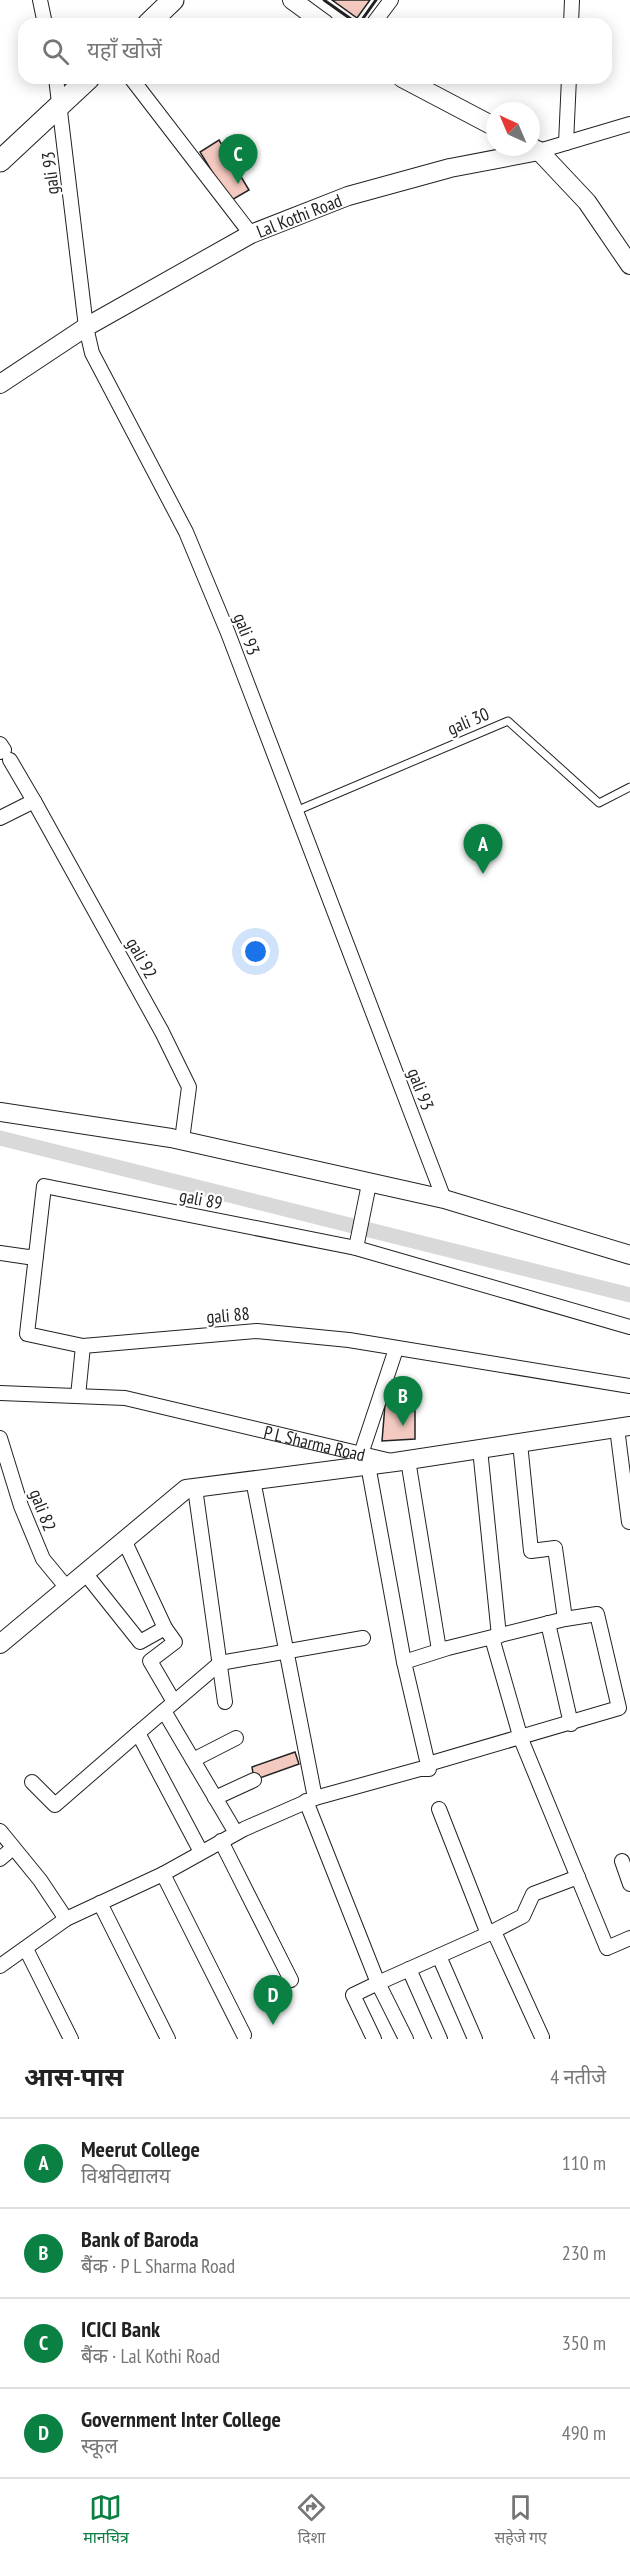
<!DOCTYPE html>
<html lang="hi">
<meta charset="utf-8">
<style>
:root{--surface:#fff;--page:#f6f6f6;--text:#222;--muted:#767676;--line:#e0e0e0;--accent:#0b8043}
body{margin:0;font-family:"PT Sans Narrow","Noto Sans Devanagari",sans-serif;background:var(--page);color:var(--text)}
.compass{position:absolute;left:486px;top:102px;width:54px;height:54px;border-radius:50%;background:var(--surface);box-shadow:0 3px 15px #0003;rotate:316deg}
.you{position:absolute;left:256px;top:952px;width:21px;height:21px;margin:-15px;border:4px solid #fff;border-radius:50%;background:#1a73e8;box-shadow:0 0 0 9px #1a73e833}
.badge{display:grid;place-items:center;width:39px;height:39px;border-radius:50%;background:var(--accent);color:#fff;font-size:20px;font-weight:700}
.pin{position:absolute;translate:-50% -50px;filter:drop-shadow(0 2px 3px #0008)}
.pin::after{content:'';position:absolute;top:32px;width:21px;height:18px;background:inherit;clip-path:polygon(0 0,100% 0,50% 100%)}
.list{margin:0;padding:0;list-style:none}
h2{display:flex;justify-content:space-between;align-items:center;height:78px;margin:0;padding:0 24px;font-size:26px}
h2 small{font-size:20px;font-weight:400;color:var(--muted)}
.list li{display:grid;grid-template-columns:39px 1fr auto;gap:18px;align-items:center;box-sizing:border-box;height:90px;padding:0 24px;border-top:2px solid var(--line)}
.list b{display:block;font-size:22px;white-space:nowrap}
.list p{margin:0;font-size:20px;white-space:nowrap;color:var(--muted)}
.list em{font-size:20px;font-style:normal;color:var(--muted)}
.icon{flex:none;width:33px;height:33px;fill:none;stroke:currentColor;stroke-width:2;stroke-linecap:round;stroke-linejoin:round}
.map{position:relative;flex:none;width:630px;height:2039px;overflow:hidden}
.search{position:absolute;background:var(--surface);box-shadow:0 3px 15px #0003;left:18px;right:18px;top:18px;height:66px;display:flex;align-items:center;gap:15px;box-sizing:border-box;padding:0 21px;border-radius:18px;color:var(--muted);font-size:22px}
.sheet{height:438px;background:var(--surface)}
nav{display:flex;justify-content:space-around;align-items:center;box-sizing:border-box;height:84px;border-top:2px solid var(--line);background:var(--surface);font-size:16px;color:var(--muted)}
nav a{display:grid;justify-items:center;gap:3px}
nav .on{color:var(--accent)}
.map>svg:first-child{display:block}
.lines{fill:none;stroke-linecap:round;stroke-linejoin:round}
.canal{stroke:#d9d9d9;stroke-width:15}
.building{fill:#f3c9c0;stroke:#222;stroke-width:1.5}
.lane-casing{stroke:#222;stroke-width:9}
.street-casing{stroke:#222;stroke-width:16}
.secondary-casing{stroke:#222;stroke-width:20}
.primary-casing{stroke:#222;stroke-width:23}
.lane{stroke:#fff;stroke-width:7}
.street{stroke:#fff;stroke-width:14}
.secondary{stroke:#fff;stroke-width:18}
.primary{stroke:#fff;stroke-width:21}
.wall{stroke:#222;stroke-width:3}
.labels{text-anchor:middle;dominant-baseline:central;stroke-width:4.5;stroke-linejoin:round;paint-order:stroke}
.street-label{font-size:18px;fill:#222;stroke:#fff}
</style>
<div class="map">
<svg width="630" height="2039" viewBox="0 0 630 2039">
<rect width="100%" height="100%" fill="#fff"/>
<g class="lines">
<!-- canal -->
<polyline class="canal" points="0,1138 630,1295"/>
</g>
<!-- building -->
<g class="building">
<polygon points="332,0 370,0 357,18"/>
<polygon points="219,140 249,190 230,201 200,152"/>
<polygon points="415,1389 415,1439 382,1441 386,1393"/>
<polygon points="295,1752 299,1764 254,1780 252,1767"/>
</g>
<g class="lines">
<defs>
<polyline id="lane" points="296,811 508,721 599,803 630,787"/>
<g id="street">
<polyline points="40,0 45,24"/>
<polyline points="373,24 391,0"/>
<polyline points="571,24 572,0"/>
<polyline points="56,78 86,327 92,353 186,532 228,633 444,1199"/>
<polyline points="131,78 251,234"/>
<polyline points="566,143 569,78"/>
<polyline points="539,151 630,124"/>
<polyline points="0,744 4,750 0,752"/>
<polyline points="34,801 162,1032 189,1087 182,1140"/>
<polyline points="0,818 34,801 10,760"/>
<polyline points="369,1184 356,1248 44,1186 27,1334 83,1346 257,1331 349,1340 630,1386"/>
<polyline points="356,1248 630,1327"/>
<polyline points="0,1253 28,1257 36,1256"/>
<path id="s1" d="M 0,1393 L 125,1398 L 387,1460"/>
<polyline points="78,1396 83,1346"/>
<polyline points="617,1428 629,1522"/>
<polyline points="0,1438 21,1506 43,1559 67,1588"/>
<polyline points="520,1443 531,1551 555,1548 565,1619"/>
<polyline points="480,1449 499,1636"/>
<polyline points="361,1454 396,1349"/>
<polyline points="408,1460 439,1650"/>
<polyline points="368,1465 404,1662"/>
<polyline points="253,1480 315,1798"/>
<polyline points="195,1488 225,1702"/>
<polyline points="85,1573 140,1642 165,1628 124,1540"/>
<polyline points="548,1623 571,1724"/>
<polyline points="165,1628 175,1642 150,1661 174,1702"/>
<polyline points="492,1638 521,1739 607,1948 630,1938"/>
<polyline points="164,1711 236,1833"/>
<polyline points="193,1760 236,1738"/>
<polyline points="32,1782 55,1805 138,1733"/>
<polyline points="215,1798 254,1780"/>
<polyline points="306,1801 378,1983 353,1995 374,2039"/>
<polyline points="0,1831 40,1880 66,1919"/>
<polyline points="221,1841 291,1980"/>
<polyline points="201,1852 138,1733 220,1663 363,1638"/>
<polyline points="0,1859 13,1848"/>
<polyline points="622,1861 630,1884"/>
<polyline points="163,1874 244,2035"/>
<polyline points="100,1903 168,2039"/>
<polyline points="26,1949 71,2039"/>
<polyline points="439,1956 475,2039"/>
<polyline points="0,1966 66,1919 163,1874 244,1829 315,1798 420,1769 429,1769 404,1662 448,1648 565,1619 597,1614 619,1708 428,1764"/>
<polyline points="409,1969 440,2039"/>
<polyline points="542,2037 495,1934 488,1934 523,1916 533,1894 578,1877"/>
<polyline points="406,2039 378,1983 488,1934 439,1809"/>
</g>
<g id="secondary">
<polyline points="292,0 325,24"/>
<polyline points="402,78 495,127"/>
<polyline points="531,147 539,151 587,202 630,265"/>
<path id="s2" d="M 0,384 L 86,327 L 251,234 L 348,196 L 450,168 L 539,151"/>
<polyline points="0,1112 171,1138 444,1199 630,1255"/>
<polyline points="0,1644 186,1489 395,1462 630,1426"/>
</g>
<g id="primary">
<polyline points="148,24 173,0"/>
<polyline points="0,161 89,78"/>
</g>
</defs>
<!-- lane casing -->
<use href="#lane" class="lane-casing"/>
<!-- street casing -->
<use href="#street" class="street-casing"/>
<!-- secondary casing -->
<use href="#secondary" class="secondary-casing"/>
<!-- primary casing -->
<use href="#primary" class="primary-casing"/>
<!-- lane -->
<use href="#lane" class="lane"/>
<!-- street -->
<use href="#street" class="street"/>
<!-- secondary -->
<use href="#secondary" class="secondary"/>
<!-- primary -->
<use href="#primary" class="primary"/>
<!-- wall -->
<g class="wall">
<polyline points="324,0 358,24"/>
<polyline points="359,24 376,0"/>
</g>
</g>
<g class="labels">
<!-- street labels -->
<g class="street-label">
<text transform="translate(50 173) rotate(-96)">gali 93</text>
<text stroke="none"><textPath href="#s2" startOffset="344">Lal Kothi Road</textPath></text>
<text transform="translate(247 634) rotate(69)">gali 93</text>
<text transform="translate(468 721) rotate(-23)">gali 30</text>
<text transform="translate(142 958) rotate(61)">gali 92</text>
<text transform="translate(421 1089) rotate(69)">gali 93</text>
<text transform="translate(201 1199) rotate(11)">gali 89</text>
<text transform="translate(228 1315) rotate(-5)">gali 88</text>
<text stroke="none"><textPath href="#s1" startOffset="320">P L Sharma Road</textPath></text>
<text transform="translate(43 1510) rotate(69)">gali 82</text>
</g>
</g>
</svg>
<svg class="compass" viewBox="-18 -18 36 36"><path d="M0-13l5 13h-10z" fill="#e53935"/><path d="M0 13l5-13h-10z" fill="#767676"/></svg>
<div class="you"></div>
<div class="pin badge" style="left:483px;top:874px">A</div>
<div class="pin badge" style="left:403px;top:1426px">B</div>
<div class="pin badge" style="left:238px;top:184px">C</div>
<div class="pin badge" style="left:273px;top:2025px">D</div>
<div class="search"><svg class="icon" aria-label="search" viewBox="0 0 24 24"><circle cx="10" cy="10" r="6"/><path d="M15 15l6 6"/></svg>यहाँ खोजें</div>
</div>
<section class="sheet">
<h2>आस-पास<small>4 नतीजे</small></h2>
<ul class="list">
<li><span class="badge">A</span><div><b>Meerut College</b><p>विश्वविद्यालय</p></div><em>110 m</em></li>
<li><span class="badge">B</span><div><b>Bank of Baroda</b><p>बैंक · P L Sharma Road</p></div><em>230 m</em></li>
<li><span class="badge">C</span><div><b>ICICI Bank</b><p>बैंक · Lal Kothi Road</p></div><em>350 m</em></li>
<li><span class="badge">D</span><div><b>Government Inter College</b><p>स्कूल</p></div><em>490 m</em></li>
</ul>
</section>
<nav>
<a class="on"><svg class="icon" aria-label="map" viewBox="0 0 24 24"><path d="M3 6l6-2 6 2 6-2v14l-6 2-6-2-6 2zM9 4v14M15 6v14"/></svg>मानचित्र</a>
<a><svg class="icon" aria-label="directions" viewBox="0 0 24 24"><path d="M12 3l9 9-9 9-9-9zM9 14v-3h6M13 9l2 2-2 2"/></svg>दिशा</a>
<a><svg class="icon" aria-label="saved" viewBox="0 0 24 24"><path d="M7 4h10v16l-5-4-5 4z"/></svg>सहेजे गए</a>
</nav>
